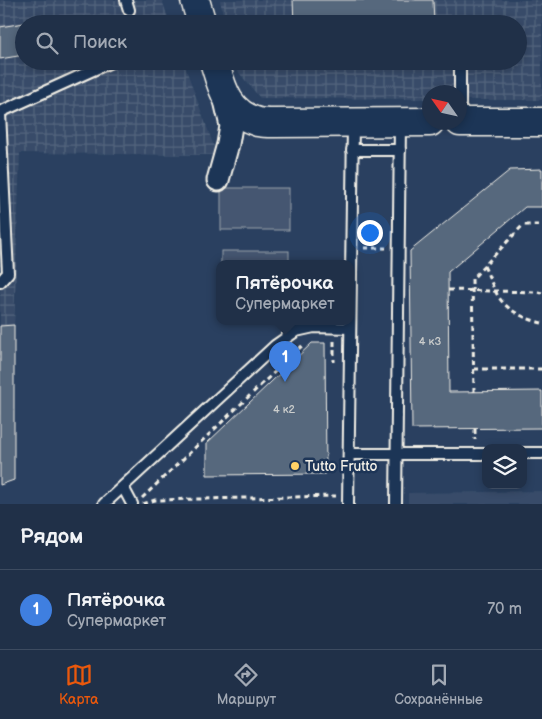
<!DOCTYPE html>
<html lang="ru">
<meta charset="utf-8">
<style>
:root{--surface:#203048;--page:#28384f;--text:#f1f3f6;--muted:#a2a9b4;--line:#3d4b60;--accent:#ea580c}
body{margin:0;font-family:"Balsamiq Sans",sans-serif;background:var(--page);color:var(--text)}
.controls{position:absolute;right:15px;bottom:15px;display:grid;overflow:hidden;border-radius:10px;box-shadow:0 2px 8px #0003}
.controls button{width:45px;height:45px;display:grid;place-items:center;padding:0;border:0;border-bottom:1px solid var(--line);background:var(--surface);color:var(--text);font:25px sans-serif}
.compass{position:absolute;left:422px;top:85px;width:45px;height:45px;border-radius:50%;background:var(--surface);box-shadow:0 2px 8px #0003;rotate:304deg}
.you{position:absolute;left:369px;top:232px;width:18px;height:18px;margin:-12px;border:4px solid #fff;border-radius:50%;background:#1a73e8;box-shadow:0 0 0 8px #1a73e833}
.badge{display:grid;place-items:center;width:32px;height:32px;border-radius:50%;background:var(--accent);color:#fff;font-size:16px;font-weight:700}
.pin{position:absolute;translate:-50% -41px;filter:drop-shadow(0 1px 2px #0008)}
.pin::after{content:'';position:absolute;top:26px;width:18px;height:15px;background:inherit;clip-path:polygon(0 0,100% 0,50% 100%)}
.popup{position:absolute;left:216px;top:260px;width:138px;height:65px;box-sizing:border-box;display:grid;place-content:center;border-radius:10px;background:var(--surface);filter:drop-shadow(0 1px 4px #0005);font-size:16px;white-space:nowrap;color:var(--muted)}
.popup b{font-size:19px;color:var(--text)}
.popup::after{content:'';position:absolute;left:50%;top:100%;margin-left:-10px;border:10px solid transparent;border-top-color:var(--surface)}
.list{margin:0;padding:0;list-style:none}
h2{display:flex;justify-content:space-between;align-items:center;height:65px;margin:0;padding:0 20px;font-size:21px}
h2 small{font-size:16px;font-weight:400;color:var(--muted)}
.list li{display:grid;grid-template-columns:32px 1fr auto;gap:15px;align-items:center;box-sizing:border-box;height:80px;padding:0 20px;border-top:1px solid var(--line)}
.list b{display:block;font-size:19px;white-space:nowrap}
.list p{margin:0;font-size:16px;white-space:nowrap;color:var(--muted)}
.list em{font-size:16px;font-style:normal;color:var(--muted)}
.icon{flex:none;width:28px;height:28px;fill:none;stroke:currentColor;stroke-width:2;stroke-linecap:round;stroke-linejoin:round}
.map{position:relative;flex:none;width:542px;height:504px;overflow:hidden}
.search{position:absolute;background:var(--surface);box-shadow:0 2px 8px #0003;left:15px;right:15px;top:15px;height:55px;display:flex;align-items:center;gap:12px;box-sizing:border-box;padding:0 18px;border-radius:28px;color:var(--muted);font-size:19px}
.sheet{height:145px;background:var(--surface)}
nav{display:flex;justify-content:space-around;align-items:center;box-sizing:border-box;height:70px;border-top:1px solid var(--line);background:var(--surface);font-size:14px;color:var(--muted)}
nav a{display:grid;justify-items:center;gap:2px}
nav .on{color:var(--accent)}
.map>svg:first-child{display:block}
.built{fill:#374c69}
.industrial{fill:url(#industrial-grid)}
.green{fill:#445771;stroke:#9ca4ac}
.building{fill:#56677d;stroke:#f4f1e8}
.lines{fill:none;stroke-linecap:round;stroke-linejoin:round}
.lane-casing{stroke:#f4f1e8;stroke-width:14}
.street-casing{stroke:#f4f1e8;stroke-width:25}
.secondary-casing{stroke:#f4f1e8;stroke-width:31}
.path{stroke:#f4f1e8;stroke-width:3;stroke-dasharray:5 4;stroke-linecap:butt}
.lane{stroke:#1d3557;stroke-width:10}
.street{stroke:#1d3557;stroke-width:21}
.secondary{stroke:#1d3557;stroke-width:28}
.poi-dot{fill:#ffd166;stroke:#1d3557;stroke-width:2}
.labels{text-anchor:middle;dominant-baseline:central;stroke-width:5;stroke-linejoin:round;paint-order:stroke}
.number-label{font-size:11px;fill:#cccecd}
.poi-label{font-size:14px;fill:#f4f1e8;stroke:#1d3557;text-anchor:start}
</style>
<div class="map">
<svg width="542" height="504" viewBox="0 0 542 504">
<defs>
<pattern id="industrial-grid" width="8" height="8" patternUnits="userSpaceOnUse" patternTransform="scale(1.25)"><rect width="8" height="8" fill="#374c69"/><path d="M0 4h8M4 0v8" fill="none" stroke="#55667e"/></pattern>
</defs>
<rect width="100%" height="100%" fill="#2a4060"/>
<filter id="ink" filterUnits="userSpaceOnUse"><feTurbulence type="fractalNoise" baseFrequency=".02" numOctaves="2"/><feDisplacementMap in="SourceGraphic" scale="10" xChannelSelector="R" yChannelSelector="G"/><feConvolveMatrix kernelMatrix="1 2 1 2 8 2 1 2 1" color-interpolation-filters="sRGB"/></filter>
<g filter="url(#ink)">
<!-- built -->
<polygon class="built" points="542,491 542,504 408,504 408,493"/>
<!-- industrial -->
<g class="industrial">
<polygon points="0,0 162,0 170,24 24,24 24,61 183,61 217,155 20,153 14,325 14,480 0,485"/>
<polygon points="220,0 542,0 542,100 460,100 460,92 430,92 429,99 260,98 235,68 233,61 518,61 518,24 225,24"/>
</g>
<!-- green -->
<g class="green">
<rect x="221" y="188" width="68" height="42"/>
<rect x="221" y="251" width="68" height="12"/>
</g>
<!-- building -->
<g class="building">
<polygon points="293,0 433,0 434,24 294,24"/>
<polygon points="24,23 24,55 0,59 0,27"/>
<polygon points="542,169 542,207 525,207 448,272 449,392 542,391 542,428 412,429 410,251 510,170"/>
<polygon points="14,325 14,480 0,485 0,326"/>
<polygon points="312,343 325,343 326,474 207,475 207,443"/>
</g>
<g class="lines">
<defs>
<g id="lane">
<polyline points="126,0 129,10"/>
<polyline points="460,68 460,121"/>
<polyline points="0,112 113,61"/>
<polyline points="0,113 8,273 0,282"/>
<polyline points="352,150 400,150"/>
<polyline points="523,453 542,453"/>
<polyline points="349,454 486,454"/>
<polyline points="123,487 132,504"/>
<polyline points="104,504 276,345 296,331 314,327 350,328"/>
<polyline points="348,504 353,123"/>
<polyline points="396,504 400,123"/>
</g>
<polyline id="street" points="218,180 228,144 231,126 224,96"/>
<g id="secondary">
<polyline points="195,0 202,24"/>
<path d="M 214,61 C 222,88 227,113 258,122 C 263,123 269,123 274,123 L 430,122"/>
<polyline points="460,122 542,122"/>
</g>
</defs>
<!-- lane casing -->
<use href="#lane" class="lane-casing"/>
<!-- street casing -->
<use href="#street" class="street-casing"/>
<!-- secondary casing -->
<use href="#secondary" class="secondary-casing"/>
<!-- path -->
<g class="path">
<polyline points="364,248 386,248"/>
<path d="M 484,266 C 489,276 492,286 498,296 C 507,311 526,319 542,323"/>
<polyline points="448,290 538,292 542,293"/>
<polyline points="334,341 334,362"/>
<polyline points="474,369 542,369"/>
<polyline points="474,392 472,279 523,225 542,225"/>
<polyline points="475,429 475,440"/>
<polyline points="142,498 304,344"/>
<polyline points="143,504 155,500 336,496"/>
</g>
<!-- lane -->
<use href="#lane" class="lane"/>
<!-- street -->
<use href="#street" class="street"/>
<!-- secondary -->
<use href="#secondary" class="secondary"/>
</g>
</g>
<!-- markers -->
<circle class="poi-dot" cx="295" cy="466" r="5"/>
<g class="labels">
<!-- number labels -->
<g class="number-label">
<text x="430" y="341">4 к3</text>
<text x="284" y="409">4 к2</text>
</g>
<!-- poi labels -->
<g class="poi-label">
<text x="305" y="466">Tutto Frutto</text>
</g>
</g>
</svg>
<div class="controls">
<button><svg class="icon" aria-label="layers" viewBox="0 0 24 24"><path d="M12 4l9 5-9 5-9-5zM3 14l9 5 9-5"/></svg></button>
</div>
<svg class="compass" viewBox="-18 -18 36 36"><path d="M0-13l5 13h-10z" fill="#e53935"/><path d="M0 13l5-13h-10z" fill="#a2a9b4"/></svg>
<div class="you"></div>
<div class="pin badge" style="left:285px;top:382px;background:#3f7fe0">1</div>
<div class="popup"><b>Пятёрочка</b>Супермаркет</div>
<div class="search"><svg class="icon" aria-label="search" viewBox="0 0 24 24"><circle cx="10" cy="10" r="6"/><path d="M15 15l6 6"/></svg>Поиск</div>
</div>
<section class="sheet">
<h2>Рядом<small></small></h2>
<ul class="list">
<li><span class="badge" style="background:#3f7fe0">1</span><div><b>Пятёрочка</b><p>Супермаркет</p></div><em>70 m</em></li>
</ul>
</section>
<nav>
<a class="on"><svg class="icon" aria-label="map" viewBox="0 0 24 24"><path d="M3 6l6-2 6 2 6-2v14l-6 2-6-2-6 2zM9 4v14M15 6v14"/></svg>Карта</a>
<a><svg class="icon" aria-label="directions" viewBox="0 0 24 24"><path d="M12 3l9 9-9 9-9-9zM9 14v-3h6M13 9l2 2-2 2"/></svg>Маршрут</a>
<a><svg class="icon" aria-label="saved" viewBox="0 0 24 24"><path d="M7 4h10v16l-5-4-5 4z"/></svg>Сохранённые</a>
</nav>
